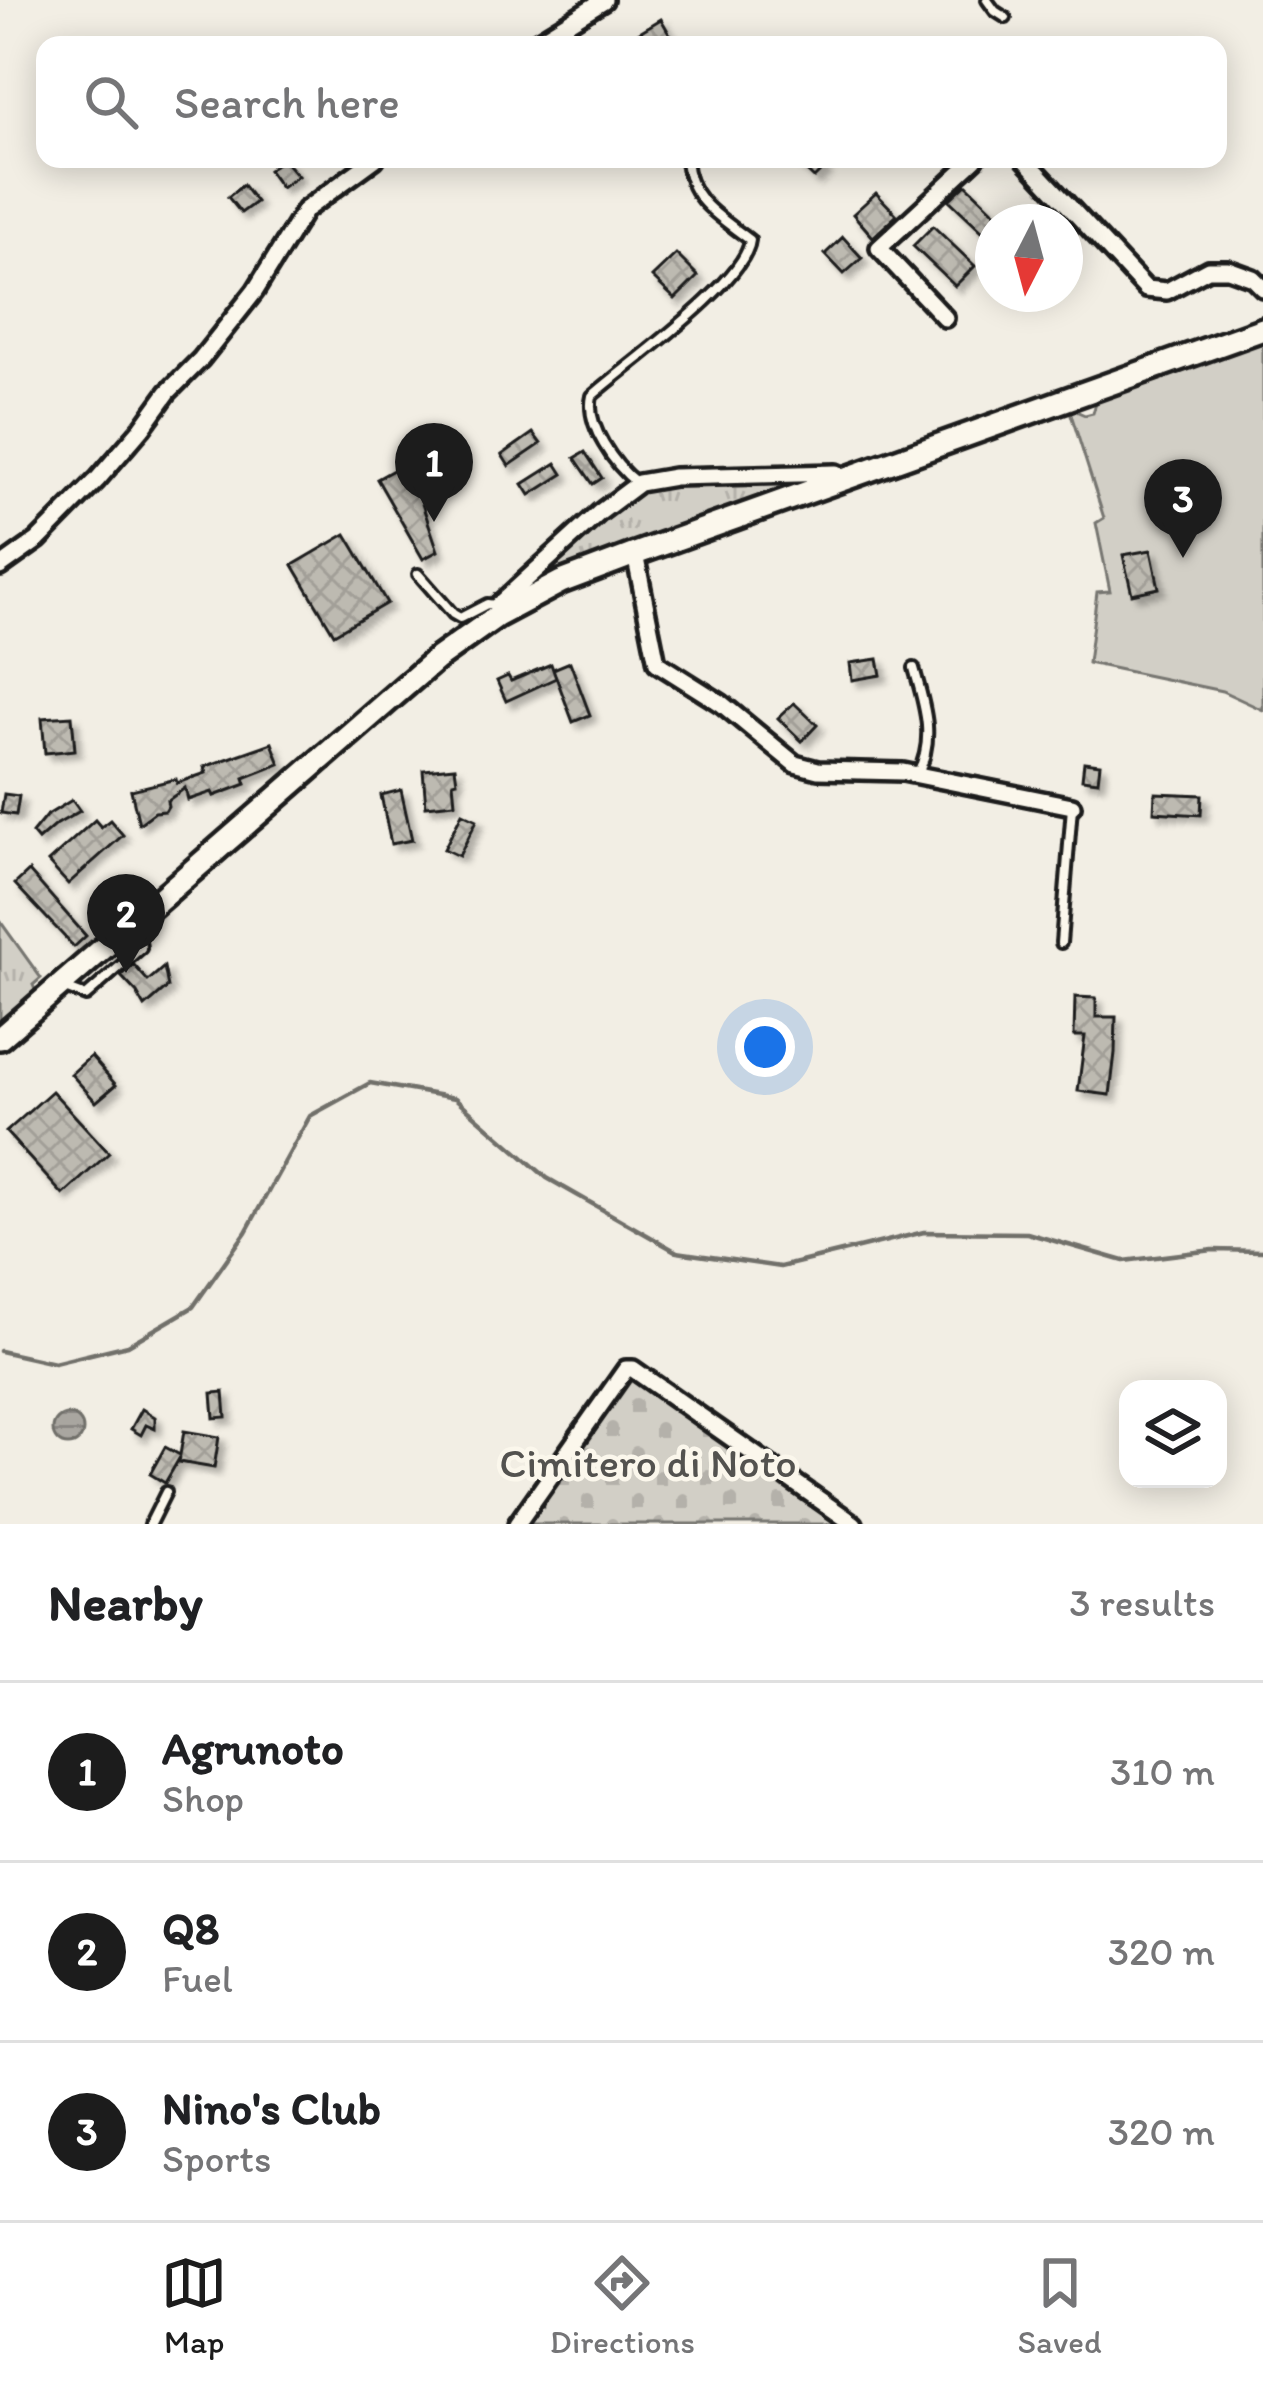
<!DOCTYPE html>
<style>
:root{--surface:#fff;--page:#f2f2f2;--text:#202124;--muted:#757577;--line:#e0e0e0;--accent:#1c1c1c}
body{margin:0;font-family:Itim,sans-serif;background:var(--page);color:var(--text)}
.controls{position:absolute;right:36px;bottom:36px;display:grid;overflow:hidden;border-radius:24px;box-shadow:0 6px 30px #0003}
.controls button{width:108px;height:108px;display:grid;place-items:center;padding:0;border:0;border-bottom:3px solid var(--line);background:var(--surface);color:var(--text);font:60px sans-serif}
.compass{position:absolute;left:975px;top:204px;width:108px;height:108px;border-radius:50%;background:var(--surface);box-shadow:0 6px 30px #0003;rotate:186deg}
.you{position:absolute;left:765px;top:1047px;width:42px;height:42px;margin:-30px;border:9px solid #fff;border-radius:50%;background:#1a73e8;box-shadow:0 0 0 18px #1a73e833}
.badge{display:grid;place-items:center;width:78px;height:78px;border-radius:50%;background:var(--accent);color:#fff;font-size:39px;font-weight:700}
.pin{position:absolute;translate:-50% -99px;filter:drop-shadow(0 3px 6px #0008)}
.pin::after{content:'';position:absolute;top:63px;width:42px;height:36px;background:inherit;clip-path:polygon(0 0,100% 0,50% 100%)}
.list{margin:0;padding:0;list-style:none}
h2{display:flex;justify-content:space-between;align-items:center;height:156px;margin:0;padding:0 48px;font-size:51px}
h2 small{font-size:39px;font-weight:400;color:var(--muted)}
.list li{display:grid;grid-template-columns:78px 1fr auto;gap:36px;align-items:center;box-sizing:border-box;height:180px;padding:0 48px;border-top:3px solid var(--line)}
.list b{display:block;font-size:45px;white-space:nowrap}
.list p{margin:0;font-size:39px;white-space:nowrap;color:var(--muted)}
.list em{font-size:39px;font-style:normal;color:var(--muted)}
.icon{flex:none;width:66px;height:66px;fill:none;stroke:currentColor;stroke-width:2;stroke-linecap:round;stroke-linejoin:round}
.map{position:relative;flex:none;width:1263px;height:1524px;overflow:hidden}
.search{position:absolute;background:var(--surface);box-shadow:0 6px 30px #0003;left:36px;right:36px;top:36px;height:132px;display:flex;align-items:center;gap:30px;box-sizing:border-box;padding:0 42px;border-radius:24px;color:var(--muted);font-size:45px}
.sheet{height:696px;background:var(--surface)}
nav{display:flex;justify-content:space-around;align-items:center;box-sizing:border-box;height:168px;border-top:3px solid var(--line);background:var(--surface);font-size:33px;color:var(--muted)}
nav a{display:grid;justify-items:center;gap:6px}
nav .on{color:var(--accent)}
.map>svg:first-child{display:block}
.grass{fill:url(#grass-tufts);stroke:#777671;stroke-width:3}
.cemetery{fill:url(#cemetery-stones);stroke:#777671;stroke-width:3}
.pitch{fill:#d2cfc6;stroke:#777671;stroke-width:3}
.water{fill:url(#water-rules);stroke:#716f6b;stroke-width:3}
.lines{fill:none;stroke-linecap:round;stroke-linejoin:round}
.stream{stroke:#716f6b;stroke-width:4.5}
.building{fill:url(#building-cross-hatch);stroke:#1c1c1c;stroke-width:3;filter:url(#shadow)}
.service-casing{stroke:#1c1c1c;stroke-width:16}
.minor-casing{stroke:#1c1c1c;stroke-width:24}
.secondary-casing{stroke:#1c1c1c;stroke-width:30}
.service{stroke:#fbf7ec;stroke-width:8}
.minor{stroke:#fbf7ec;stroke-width:15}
.secondary{stroke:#fbf7ec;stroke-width:21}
.labels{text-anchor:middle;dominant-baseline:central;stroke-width:9;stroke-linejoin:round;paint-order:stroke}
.park-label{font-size:42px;fill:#53524f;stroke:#fbf7ec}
</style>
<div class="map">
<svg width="1263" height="1524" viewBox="0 0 1263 1524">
<defs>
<pattern id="grass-tufts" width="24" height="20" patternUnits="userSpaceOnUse" patternTransform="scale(3)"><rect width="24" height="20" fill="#d2cfc6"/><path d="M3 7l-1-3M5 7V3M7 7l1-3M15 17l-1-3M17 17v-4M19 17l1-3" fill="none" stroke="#b4b1aa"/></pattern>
<pattern id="cemetery-stones" width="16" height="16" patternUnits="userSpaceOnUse" patternTransform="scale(3)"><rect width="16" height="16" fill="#d2cfc6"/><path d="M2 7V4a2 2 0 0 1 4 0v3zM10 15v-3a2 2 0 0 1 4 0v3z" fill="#b4b1aa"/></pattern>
<pattern id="water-rules" width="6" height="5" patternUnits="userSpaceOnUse" patternTransform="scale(3)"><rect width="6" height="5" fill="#a9a6a0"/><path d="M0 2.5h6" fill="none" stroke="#898682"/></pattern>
<pattern id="building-cross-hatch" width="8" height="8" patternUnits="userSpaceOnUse" patternTransform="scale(3)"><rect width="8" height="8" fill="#bdbab1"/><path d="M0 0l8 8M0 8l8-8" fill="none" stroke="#a29f98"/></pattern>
<filter id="shadow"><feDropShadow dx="6" dy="6" stdDeviation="3" flood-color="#0004"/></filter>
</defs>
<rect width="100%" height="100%" fill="#f2eee4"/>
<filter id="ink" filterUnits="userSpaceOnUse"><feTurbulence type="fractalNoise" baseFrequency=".00833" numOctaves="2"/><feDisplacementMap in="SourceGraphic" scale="24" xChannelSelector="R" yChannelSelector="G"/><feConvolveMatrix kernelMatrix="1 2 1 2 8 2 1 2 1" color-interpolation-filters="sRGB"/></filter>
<g filter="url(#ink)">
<!-- grass -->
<g class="grass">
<path d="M 813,479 L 512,599 L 630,496 C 670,473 765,480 813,479 Z"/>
<polygon points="0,921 41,978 33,985 36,992 0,1023"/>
</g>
<!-- cemetery -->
<polygon class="cemetery" points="630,1376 842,1524 527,1524"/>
<!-- pitch -->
<polygon class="pitch" points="1263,338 1263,710 1222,691 1088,663 1097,592 1110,591 1096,523 1104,518 1069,408 1085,415 1093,413 1097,400"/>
<!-- water -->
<circle class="water" cx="68" cy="1430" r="15"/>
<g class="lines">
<!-- stream -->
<polyline class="stream" points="0,1351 54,1363 128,1345 193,1307 246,1232 310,1116 370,1083 455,1098 547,1178 677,1252 780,1267 924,1232 1027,1233 1124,1261 1213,1250 1263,1251"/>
</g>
<!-- building -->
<g class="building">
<polygon points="661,19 676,45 618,45"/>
<polygon points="283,159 298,176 281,188 268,170"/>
<polygon points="794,159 817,159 825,167 814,178"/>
<polygon points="966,184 999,216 983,232 949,200"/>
<polygon points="243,185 256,202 241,213 228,197"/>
<polygon points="876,193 897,215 873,237 853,214"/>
<polygon points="933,226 975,266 955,286 913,246"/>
<polygon points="843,237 862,258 844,274 825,254"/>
<polygon points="676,254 698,276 675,299 652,277"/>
<polygon points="533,433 541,444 509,466 502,455"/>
<polygon points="585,452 602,478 593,484 575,458"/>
<polygon points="556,463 563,474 530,495 523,484"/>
<polygon points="404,464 414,480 438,551 423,559 377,479"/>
<polygon points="346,534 387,603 334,634 293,565"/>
<polygon points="1151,550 1159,588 1132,594 1123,555"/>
<polygon points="878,659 881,675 852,680 850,663"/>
<polygon points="570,662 590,715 573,722 553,669"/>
<polygon points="551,664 556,678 506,701 497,681 508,676 511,681"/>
<polygon points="794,703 817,725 802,741 778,718"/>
<polygon points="72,716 75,750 45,753 42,718"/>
<polygon points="272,743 280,764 244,778 246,784 214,796 212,792 188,800 185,788 167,801 168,806 165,811 155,812 139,824 131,790 176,779 177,783 206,773 204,767"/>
<polygon points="1084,762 1100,764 1098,781 1082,779"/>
<polygon points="455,767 457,781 453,782 455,803 426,806 423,770"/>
<polygon points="401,790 412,840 391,844 381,795"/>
<polygon points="1155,793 1202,795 1201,815 1154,812"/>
<polygon points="4,794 19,796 16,815 1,813"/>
<polygon points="72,800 80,811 54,826 38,840 32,833 46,816"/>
<polygon points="462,813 477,820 459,856 444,849"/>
<polygon points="95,820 101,827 110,820 123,835 68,884 48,862"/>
<polygon points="29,871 86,936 74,947 15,884"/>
<polygon points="134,965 148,981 164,967 168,987 145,1007 137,993 121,976"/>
<polygon points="1075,997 1096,998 1096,1017 1116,1017 1115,1053 1110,1095 1078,1091 1085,1036 1074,1036"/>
<polygon points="91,1056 116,1085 96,1102 71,1074"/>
<polygon points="52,1091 109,1153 63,1195 6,1132"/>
<polygon points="224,1392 226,1417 214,1418 212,1393"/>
<polygon points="142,1409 155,1417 155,1429 146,1425 141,1435 131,1429"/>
<polygon points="184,1431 219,1437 214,1468 179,1462 180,1457 165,1483 150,1474 165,1447 180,1455"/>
</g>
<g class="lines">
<defs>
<g id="service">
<polyline points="987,0 995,11 1006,18"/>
<path d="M 637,483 C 615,466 585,425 592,396 C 625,366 746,282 750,240 C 719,216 689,201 686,159"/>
<polyline points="418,574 453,614 460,618 487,604 495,605"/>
<path d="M 914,668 C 924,704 936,737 918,773"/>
<polyline points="1061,943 1072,807"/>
<polyline points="65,988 86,996 141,948 138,927"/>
<polyline points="150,1524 166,1492"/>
</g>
<g id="minor">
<polyline points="531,45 604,0"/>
<polyline points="1025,159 1146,289 1167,291 1208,269 1228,269 1253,278 1263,288"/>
<polyline points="945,318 879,248 975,159"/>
<polyline points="635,554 657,663 722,704 795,764 818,770 903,772 1072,806"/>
<polyline points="0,567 38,540 97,480 142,428 168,392 201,359 255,291 305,210 375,159"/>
<polyline points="497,616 497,606 599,513 639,483 674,477 836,473 846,479"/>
<polyline points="517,1524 626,1369 633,1369 854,1524"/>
</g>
<polyline id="secondary" points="0,1038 435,660 497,616 561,582 635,554 1263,329"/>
</defs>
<!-- service casing -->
<use href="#service" class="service-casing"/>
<!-- minor casing -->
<use href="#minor" class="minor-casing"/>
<!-- secondary casing -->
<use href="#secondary" class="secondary-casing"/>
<!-- service -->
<use href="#service" class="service"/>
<!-- minor -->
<use href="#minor" class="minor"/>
<!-- secondary -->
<use href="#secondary" class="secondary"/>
</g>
</g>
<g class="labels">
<!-- park labels -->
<g class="park-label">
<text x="648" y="1462">Cimitero di Noto</text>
</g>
</g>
</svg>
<div class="controls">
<button><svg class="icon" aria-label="layers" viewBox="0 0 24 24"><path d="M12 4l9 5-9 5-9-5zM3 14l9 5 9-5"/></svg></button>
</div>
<svg class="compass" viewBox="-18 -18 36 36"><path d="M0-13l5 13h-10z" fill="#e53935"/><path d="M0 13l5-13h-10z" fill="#757577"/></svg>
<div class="you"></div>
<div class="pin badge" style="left:434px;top:522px">1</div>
<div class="pin badge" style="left:126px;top:973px">2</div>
<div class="pin badge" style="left:1183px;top:558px">3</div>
<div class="search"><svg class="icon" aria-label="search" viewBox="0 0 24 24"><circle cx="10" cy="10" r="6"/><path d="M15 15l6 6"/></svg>Search here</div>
</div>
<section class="sheet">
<h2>Nearby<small>3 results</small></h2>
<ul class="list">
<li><span class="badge">1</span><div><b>Agrunoto</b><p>Shop</p></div><em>310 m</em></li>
<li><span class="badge">2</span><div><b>Q8</b><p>Fuel</p></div><em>320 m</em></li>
<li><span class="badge">3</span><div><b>Nino's Club</b><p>Sports</p></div><em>320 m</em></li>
</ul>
</section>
<nav>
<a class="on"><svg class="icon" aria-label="map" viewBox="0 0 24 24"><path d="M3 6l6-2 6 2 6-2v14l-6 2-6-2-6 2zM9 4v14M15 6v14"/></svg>Map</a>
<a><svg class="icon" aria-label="directions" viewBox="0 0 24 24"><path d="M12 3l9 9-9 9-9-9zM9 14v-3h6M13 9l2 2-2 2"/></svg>Directions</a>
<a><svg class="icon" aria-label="saved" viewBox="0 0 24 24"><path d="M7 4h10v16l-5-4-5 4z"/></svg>Saved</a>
</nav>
